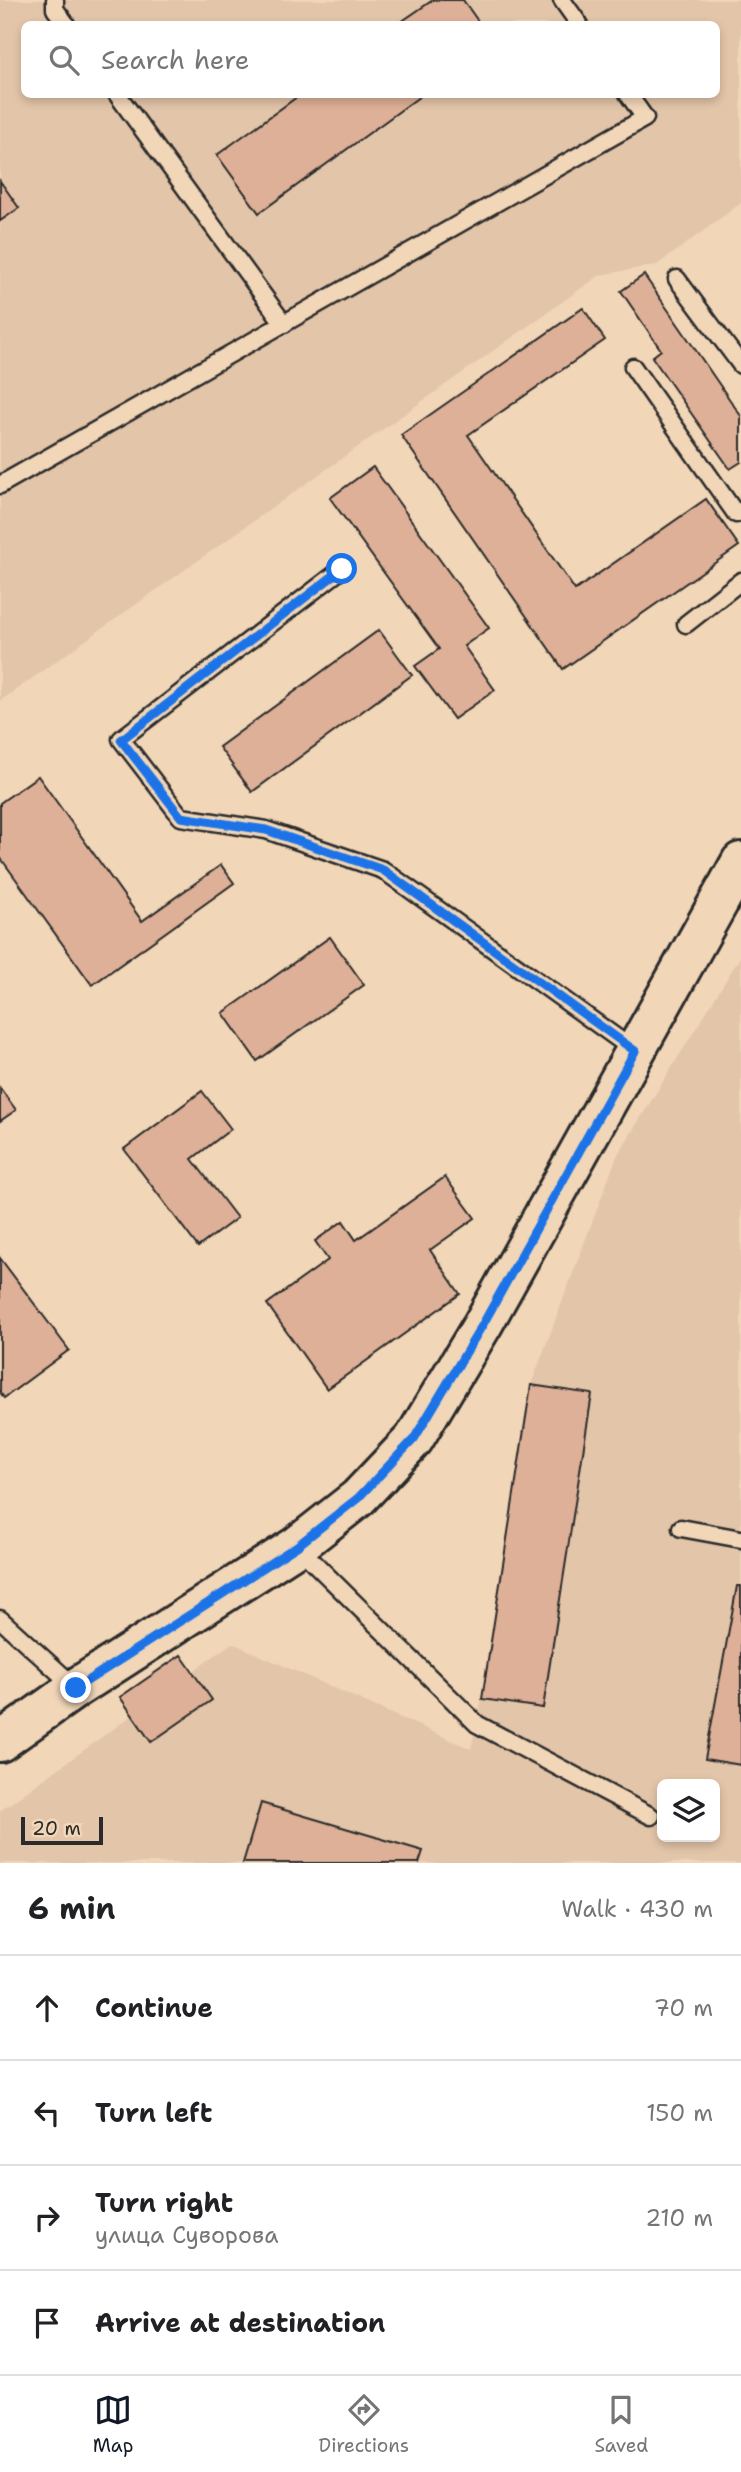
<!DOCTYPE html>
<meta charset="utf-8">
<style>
:root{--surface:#fff;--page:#f6f6f6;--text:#202124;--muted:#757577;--line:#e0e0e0;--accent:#111827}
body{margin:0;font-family:"Shantell Sans",sans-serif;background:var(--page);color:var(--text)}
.controls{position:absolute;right:21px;bottom:21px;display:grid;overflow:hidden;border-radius:10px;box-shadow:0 4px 10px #0003}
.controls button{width:63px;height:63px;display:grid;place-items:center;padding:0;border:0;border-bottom:2px solid var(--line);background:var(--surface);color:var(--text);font:35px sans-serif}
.scale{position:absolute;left:21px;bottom:18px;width:82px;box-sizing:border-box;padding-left:7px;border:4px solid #2b2b2b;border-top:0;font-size:19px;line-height:24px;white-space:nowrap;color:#2b2b2b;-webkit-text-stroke:5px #f1d6b8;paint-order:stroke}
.stop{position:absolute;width:21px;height:21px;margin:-16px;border:5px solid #1a73e8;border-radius:50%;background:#fff}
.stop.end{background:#1a73e8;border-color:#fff;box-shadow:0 2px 7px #0008}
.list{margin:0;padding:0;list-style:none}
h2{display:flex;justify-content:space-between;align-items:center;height:91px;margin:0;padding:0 28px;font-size:30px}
h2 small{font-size:23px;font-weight:400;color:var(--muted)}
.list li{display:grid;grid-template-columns:46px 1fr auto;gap:21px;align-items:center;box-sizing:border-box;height:105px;padding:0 28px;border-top:2px solid var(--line)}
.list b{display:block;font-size:26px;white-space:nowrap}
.list p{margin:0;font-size:23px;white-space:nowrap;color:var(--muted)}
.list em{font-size:23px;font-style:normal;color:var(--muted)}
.icon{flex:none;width:38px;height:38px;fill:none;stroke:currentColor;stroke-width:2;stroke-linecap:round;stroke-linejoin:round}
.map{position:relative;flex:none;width:741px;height:1863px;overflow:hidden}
.search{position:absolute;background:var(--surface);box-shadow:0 4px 10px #0003;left:21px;right:21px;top:21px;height:77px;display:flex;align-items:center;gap:18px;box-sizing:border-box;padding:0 24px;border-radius:10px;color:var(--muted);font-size:26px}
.sheet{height:511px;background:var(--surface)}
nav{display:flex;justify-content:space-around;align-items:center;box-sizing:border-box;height:98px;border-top:2px solid var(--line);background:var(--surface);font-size:19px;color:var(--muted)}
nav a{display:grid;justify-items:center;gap:4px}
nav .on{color:var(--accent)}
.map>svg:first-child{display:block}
.built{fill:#e3c5a9;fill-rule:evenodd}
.building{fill:#deb097;stroke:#2b2b2b;stroke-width:2}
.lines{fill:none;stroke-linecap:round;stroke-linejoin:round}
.service-casing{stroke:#2b2b2b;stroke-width:21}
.tertiary-casing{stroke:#2b2b2b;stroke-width:44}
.service{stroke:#f1d6b8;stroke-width:16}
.tertiary{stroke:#f1d6b8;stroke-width:38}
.route{stroke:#1a73e8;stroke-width:9}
</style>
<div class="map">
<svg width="741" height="1863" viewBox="0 0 741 1863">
<rect width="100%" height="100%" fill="#f1d6b8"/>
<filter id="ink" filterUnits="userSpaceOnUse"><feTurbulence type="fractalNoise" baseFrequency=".0143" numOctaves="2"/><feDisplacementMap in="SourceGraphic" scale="14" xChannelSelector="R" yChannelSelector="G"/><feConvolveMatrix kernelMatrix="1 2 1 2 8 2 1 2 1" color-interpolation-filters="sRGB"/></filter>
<g filter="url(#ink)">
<!-- built -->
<g class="built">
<path d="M 0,0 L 741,0 L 741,203 L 657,265 L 600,275 L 0,701 ZM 24,24 L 716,24 L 716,94 L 24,94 Z"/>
<path d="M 741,956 L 741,1863 L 0,1863 L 0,1811 L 232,1643 L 471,1749 L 482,1699 L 531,1385 L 617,1156 ZM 662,1784 L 715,1784 L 715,1837 L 662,1837 Z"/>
</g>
<!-- building -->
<g class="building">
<polygon points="433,0 463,0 480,24 398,24"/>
<polygon points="301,94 423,94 259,213 217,155"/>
<polygon points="0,181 19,208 0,221"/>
<polygon points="644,275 741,416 741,462 730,469 652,357 661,350 621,291"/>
<polygon points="583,308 605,340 468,435 575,590 706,499 739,546 563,669 401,435"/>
<polygon points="373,467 489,628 464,646 495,690 454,719 415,666 439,649 330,498"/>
<polygon points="379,630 412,675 252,792 219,747"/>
<polygon points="38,776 142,921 221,865 234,883 92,985 0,857 0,803"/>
<polygon points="330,937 364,985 257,1061 223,1013"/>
<polygon points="0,1088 16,1110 0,1121"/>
<polygon points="202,1091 231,1129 192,1159 237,1218 198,1247 124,1149"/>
<polygon points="445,1177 475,1218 430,1250 460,1294 327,1389 267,1304 328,1260 315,1241 343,1221 356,1240"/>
<polygon points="0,1258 69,1350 4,1398 0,1392"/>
<polygon points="531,1385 592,1394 543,1708 482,1699"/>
<polygon points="737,1586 741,1586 741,1765 705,1759"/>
<polygon points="181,1655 212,1700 151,1742 120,1697"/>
<polygon points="261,1803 423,1851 419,1863 243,1863"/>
</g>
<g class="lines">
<defs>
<g id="service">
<polyline points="55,0 55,9 66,24"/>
<polyline points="562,0 579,24"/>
<polyline points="117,94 284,324"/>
<polyline points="677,279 741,365"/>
<polyline points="633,367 736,514 741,511"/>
<polyline points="0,485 645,118 628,94"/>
<polyline points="342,569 121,739 181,817 266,830 383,870 635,1051"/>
<polyline points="686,624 741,581"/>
<polyline points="681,1528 741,1539"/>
<polyline points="297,1546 477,1724 651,1816"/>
<polyline points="0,1619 76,1688"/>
</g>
<polyline id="tertiary" points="0,1742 76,1688 297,1546 358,1498 414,1439 483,1324 741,862"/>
</defs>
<!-- service casing -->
<use href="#service" class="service-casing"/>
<!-- tertiary casing -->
<use href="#tertiary" class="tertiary-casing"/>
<!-- service -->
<use href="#service" class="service"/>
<!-- tertiary -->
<use href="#tertiary" class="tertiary"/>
</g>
</g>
<g class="lines" filter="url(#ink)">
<!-- route -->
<polyline class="route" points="76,1688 297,1546 358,1498 414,1439 483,1324 635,1051 383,870 266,830 181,817 121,740 342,569"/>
</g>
</svg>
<div class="controls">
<button><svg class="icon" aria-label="layers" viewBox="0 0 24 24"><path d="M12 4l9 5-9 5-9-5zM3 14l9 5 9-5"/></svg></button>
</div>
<div class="scale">20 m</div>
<div class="stop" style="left:342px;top:569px"></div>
<div class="stop end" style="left:76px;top:1688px"></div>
<div class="search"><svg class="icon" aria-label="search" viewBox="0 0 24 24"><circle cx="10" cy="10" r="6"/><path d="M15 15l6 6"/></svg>Search here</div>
</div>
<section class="sheet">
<h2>6 min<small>Walk · 430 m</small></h2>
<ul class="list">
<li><svg class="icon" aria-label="ahead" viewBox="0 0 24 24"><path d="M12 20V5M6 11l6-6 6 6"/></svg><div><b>Continue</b></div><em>70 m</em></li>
<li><svg class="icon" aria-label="left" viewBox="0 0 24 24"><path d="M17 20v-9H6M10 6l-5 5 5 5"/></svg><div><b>Turn left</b></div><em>150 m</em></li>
<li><svg class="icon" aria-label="right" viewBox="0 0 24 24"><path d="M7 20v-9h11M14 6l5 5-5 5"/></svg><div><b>Turn right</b><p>улица Суворова</p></div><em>210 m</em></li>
<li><svg class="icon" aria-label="arrive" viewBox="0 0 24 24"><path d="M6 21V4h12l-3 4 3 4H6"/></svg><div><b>Arrive at destination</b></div></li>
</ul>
</section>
<nav>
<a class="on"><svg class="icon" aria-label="map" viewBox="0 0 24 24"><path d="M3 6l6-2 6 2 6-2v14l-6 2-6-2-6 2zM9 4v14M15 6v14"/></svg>Map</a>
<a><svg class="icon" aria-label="directions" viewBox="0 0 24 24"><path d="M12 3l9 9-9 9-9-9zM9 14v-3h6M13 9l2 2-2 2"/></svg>Directions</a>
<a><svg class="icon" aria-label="saved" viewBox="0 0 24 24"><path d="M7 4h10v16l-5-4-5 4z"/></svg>Saved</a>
</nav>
